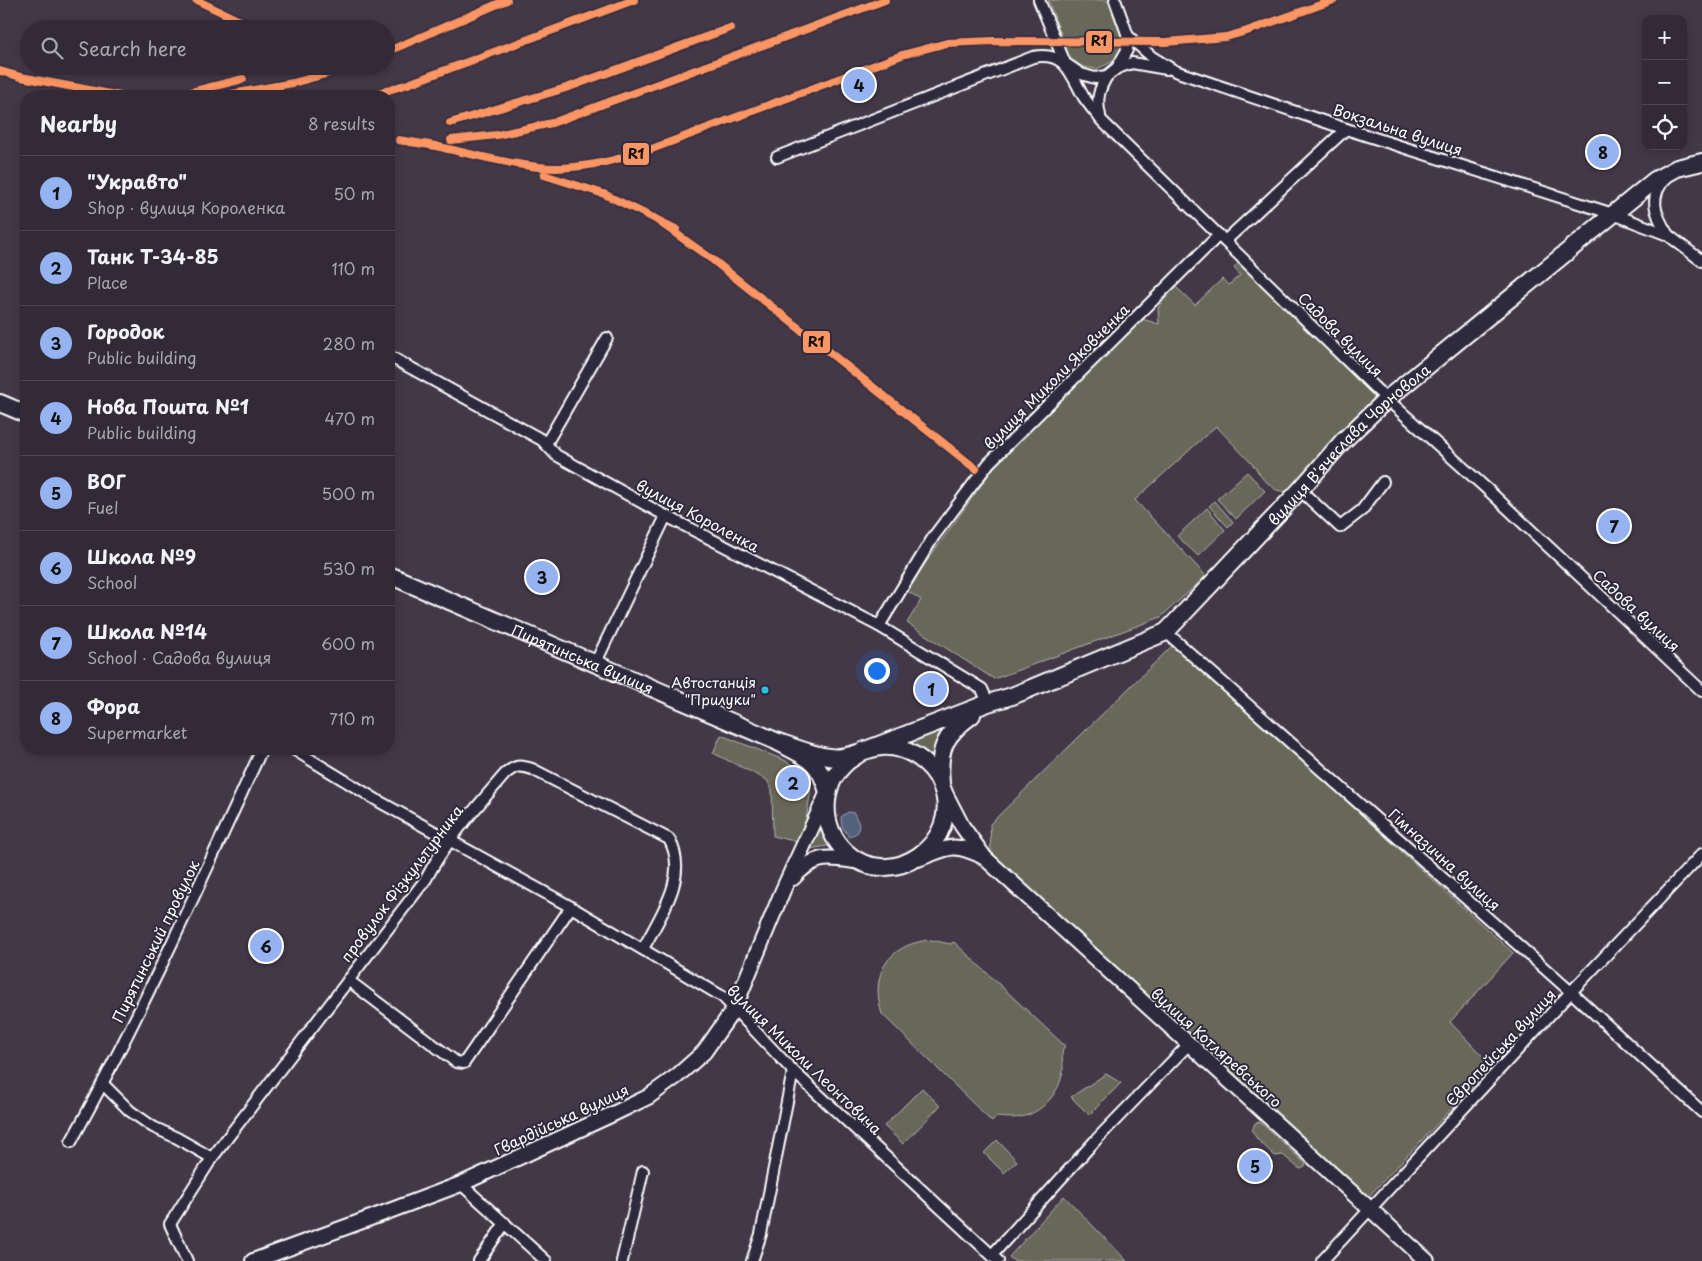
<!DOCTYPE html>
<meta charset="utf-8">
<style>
:root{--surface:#322a36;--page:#3a323e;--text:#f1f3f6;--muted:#a8a7ad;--line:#4d4651;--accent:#95b2f1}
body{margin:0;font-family:"Playpen Sans",sans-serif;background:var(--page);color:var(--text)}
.controls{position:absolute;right:15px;top:15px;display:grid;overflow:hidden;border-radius:10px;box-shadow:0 2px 8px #0003}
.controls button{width:45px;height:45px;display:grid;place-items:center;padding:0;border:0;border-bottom:1px solid var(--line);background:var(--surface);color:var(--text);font:25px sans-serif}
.you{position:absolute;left:876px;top:670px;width:18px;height:18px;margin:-12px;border:4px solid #fff;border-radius:50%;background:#1a73e8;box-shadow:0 0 0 8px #1a73e833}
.badge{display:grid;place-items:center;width:32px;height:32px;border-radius:50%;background:var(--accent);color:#111;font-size:16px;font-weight:700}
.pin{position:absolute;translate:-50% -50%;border:2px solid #fff;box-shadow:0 1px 5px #0006}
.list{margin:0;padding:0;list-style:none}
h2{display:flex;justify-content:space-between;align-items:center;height:65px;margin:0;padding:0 20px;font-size:21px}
h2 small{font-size:16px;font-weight:400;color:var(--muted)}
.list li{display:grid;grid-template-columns:32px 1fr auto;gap:15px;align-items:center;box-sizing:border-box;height:75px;padding:0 20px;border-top:1px solid var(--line)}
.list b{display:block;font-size:19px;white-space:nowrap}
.list p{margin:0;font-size:16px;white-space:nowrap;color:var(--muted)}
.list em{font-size:16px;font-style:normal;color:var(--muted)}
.icon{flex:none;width:28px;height:28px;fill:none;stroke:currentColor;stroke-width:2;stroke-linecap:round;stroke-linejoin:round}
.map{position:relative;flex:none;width:1702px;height:1261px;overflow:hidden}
.search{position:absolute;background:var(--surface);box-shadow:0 2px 8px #0003;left:20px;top:20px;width:375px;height:55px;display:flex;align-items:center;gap:12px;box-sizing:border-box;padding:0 18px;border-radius:28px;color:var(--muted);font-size:19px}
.panel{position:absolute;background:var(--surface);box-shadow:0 2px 8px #0003;left:20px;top:90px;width:375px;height:665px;border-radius:20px}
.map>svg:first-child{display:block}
.green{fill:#67685a;stroke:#b3b4ac}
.water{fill:#52627c;stroke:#97a1b0}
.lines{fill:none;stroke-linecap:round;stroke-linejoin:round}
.minor-casing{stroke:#fff;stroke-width:14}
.secondary-casing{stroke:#fff;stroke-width:18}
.primary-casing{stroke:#fff;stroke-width:20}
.minor{stroke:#2f2a3d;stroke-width:10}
.secondary{stroke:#2f2a3d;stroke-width:14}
.primary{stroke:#2f2a3d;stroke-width:16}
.rail-1-casing{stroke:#2f2a3d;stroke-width:11}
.rail-1{stroke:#fb9564;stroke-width:8}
.bus-dot{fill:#2dbfdf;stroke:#2f2a3d;stroke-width:2}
.labels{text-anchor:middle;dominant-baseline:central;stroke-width:4;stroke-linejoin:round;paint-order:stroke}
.bus-label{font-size:14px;fill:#fff;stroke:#2f2a3d;text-anchor:end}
.street-label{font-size:15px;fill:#fff;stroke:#2f2a3d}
.line-badge{stroke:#2f2a3d;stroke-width:2}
.pale-badge-label{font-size:14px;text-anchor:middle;font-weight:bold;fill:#111}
</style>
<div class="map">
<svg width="1702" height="1261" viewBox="0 0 1702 1261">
<rect width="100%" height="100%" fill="#433848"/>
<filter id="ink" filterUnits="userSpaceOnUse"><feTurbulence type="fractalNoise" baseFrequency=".02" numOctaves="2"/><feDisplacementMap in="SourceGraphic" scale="10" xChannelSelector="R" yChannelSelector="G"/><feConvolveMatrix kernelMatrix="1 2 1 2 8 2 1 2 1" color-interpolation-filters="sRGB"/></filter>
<g filter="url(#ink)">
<!-- green -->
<g class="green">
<polygon points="1048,0 1108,0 1122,38 1120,53 1110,63 1097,69 1083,67 1070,59"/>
<polygon points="1241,260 1378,396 1340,433 1287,492 1276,490 1262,478 1255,467 1216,426 1135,500 1206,576 1161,617 994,679 907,623 921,600 906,590 995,466 1142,319 1159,324 1158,308 1175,286 1195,305 1222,279 1229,285 1240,275 1234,268"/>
<polygon points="1247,472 1265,491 1236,519 1217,499"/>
<polygon points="1215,501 1233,522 1228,527 1209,506"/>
<polygon points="1207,508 1225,530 1198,556 1177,536"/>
<polygon points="1174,644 1513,953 1450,1022 1492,1066 1368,1197 991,854 990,824"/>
<path d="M 949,728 L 935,766 C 929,754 921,748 910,742 Z"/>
<polygon points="721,735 784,760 805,773 811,790 802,843 773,836 772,790 767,780 713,753"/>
<polygon points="820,817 838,848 827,846 804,850"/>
<path d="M 931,940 L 950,944 L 954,942 L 1065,1046 C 1060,1053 1063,1059 1063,1068 C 1062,1088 1047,1108 1028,1115 C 1018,1119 1007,1118 997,1117 L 992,1122 L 882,1014 C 869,974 889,943 931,940 Z"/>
<polygon points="1106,1074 1121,1083 1089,1115 1071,1097"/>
<polygon points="922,1088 940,1106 903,1144 884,1126"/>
<polygon points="1260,1122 1306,1164 1305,1167 1301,1169 1297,1167 1283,1155 1275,1156 1257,1139 1252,1131 1255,1123"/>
<polygon points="997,1140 1017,1161 1004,1173 984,1153"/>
<polygon points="1064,1196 1127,1261 1014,1261 1009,1257"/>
</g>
<!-- water -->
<polygon class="water" points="848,812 854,813 859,824 858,832 849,837 842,826 841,817"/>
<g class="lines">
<defs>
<g id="minor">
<polyline points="1039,0 1065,63 1081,74 1095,78 1107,76 1117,68 1127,50 1128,36 1115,0"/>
<polyline points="1128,36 1152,57 1175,71 1346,129 1613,214 1668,235 1702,261"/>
<polyline points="1117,68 1132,63 1167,69"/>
<path d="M 1100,115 C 1096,100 1099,89 1107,76"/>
<path d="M 777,157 L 1033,57 C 1065,51 1070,72 1083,96 C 1089,105 1096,113 1102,121 L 1378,391 L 1488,490 L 1702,691"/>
<path d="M 1668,235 C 1655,214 1647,196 1668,176"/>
<polyline points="1225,241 1346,129"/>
<polyline points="389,356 542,440 556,455 666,516 879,626 982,689 988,703"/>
<polyline points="546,444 607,338"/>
<polyline points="1300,490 1340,527 1362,510 1383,482"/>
<polyline points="879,626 934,536 989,463 1219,235"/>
<polyline points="1166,632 1571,992 1702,1112"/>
<polyline points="595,664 666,516"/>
<polyline points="293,749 380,802 571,907 723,997 793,1071 998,1261"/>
<polyline points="348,980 456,1062 464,1063 571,907"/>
<polyline points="103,1084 130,1111 153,1127 177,1138 212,1158"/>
<path d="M 71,1142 C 141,1015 201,881 262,749"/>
<polyline points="461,1184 546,1261"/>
<polyline points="992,1255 1094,1142 1189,1044"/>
<path d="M 187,1261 L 170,1224 L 212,1158 L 426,879 C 446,840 477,807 505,774 C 516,765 519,765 532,769 L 669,839 C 690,876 660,916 643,949"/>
<polyline points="479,1261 505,1223"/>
<polyline points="622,1261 643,1171"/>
<polyline points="752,1261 761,1234 793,1071"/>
<polyline points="1322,1261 1571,992 1702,854"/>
</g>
<g id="secondary">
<polyline points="945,793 962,826 985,858 1427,1261"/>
<path d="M 918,859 C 948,848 951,841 982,856"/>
<path d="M 793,878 C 816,852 830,858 862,862"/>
<polyline points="253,1261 376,1216 461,1184 615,1113 648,1097 677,1076 704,1052 734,1009 783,890 827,794"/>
</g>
<g id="primary">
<polyline points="0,403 26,414"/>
<path id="s1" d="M 389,575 L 778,742 C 807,758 818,758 828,792"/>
<path id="s2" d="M 778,742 C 794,747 812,755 829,757 C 846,760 864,749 881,747 C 906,745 932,762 941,785 C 965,841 891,894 846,852 C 820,827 820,786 847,762 C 852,758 858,755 863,751 L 988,703 L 1012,696 L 1166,632 L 1300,490 L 1343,441 L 1387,399 L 1655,180 L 1677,168 L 1702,162"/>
<path d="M 941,783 C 938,749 944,735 972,715"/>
</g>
</defs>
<!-- minor casing -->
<use href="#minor" class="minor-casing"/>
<!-- secondary casing -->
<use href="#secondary" class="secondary-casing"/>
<!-- primary casing -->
<use href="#primary" class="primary-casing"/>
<!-- minor -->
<use href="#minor" class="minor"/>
<!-- secondary -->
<use href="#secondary" class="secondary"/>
<!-- primary -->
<use href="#primary" class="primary"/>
<defs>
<g id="rail-1">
<polyline points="196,0 238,20 265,29"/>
<polyline points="386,52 507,0"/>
<polyline points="0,71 21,77 121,96"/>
<polyline points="175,96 243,79"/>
<polyline points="221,96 293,83 344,69"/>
<polyline points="369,96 408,84 634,0"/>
<polyline points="450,123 569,87 730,28"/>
<path d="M 399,140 C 414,143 429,144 444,148 C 475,155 507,164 539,167 C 575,171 614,161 649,150 L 902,55 L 947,43 L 993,41 L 1166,42 L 1226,37 L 1247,31 L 1334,0"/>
<polyline points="451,140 497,135 552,123 885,0"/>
<polyline points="544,175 604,194 676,229"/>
<polyline points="654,218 713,260 976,469"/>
</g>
</defs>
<!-- rail-1 casing -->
<use href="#rail-1" class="rail-1-casing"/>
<!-- rail-1 -->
<use href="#rail-1" class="rail-1"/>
</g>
</g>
<!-- markers -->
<circle class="bus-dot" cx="765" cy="690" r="4.5"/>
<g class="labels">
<!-- bus labels -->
<g class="bus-label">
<text x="756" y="682">Автостанція<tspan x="756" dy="17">"Прилуки"</tspan></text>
</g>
<!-- street labels -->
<g class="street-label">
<text transform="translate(1398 129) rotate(18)">Вокзальна вулиця</text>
<text transform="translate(1341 334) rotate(45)">Садова вулиця</text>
<text transform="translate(1056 376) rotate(-45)">вулиця Миколи Яковченка</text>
<text stroke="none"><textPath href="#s2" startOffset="1050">вулиця В'ячеслава Чорновола</textPath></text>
<text transform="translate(698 515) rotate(28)">вулиця Короленка</text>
<text transform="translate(1637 610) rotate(43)">Садова вулиця</text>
<text stroke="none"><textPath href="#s1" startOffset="211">Пирятинська вулиця</textPath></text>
<text transform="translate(1445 859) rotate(42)">Гімназична вулиця</text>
<text transform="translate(401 883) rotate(-53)">провулок Фізкультурника</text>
<text transform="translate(155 941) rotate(-64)">Пирятинський провулок</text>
<text transform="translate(1217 1047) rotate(42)">вулиця Котляревського</text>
<text transform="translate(1500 1047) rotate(-47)">Європейська вулиця</text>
<text transform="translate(805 1059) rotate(44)">вулиця Миколи Леонтовича</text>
<text transform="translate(561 1119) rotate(-25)">Гвардійська вулиця</text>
</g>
</g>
<g class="line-badge">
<rect x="1085" y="30" width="28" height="24" rx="5" fill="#fb9564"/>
<rect x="622" y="142" width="28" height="24" rx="5" fill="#fb9564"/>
<rect x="802" y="330" width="29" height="24" rx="5" fill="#fb9564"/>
</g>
<g class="pale-badge-label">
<text x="1099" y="46">R1</text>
<text x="636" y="159">R1</text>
<text x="816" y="347">R1</text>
</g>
</svg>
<div class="controls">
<button>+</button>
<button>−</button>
<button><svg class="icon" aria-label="locate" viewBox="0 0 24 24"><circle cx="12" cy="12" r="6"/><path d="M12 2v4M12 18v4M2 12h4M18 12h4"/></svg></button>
</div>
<div class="you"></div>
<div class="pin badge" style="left:931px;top:689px">1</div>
<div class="pin badge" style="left:793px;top:783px">2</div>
<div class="pin badge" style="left:542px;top:577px">3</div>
<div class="pin badge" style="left:859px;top:85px">4</div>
<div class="pin badge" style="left:1255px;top:1166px">5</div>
<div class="pin badge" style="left:266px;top:946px">6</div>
<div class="pin badge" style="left:1614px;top:526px">7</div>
<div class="pin badge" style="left:1603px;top:152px">8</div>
<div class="search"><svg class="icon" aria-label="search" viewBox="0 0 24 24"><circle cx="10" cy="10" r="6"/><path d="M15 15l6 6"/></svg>Search here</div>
<section class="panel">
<h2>Nearby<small>8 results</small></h2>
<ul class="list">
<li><span class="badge">1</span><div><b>&quot;Укравто&quot;</b><p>Shop · вулиця Короленка</p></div><em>50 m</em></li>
<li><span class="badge">2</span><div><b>Танк Т-34-85</b><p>Place</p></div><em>110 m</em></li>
<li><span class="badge">3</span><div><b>Городок</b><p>Public building</p></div><em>280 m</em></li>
<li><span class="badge">4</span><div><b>Нова Пошта №1</b><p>Public building</p></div><em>470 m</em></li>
<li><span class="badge">5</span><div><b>ВОГ</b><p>Fuel</p></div><em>500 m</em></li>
<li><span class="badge">6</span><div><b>Школа №9</b><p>School</p></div><em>530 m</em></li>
<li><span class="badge">7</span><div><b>Школа №14</b><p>School · Садова вулиця</p></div><em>600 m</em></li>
<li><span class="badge">8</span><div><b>Фора</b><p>Supermarket</p></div><em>710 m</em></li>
</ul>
</section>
</div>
